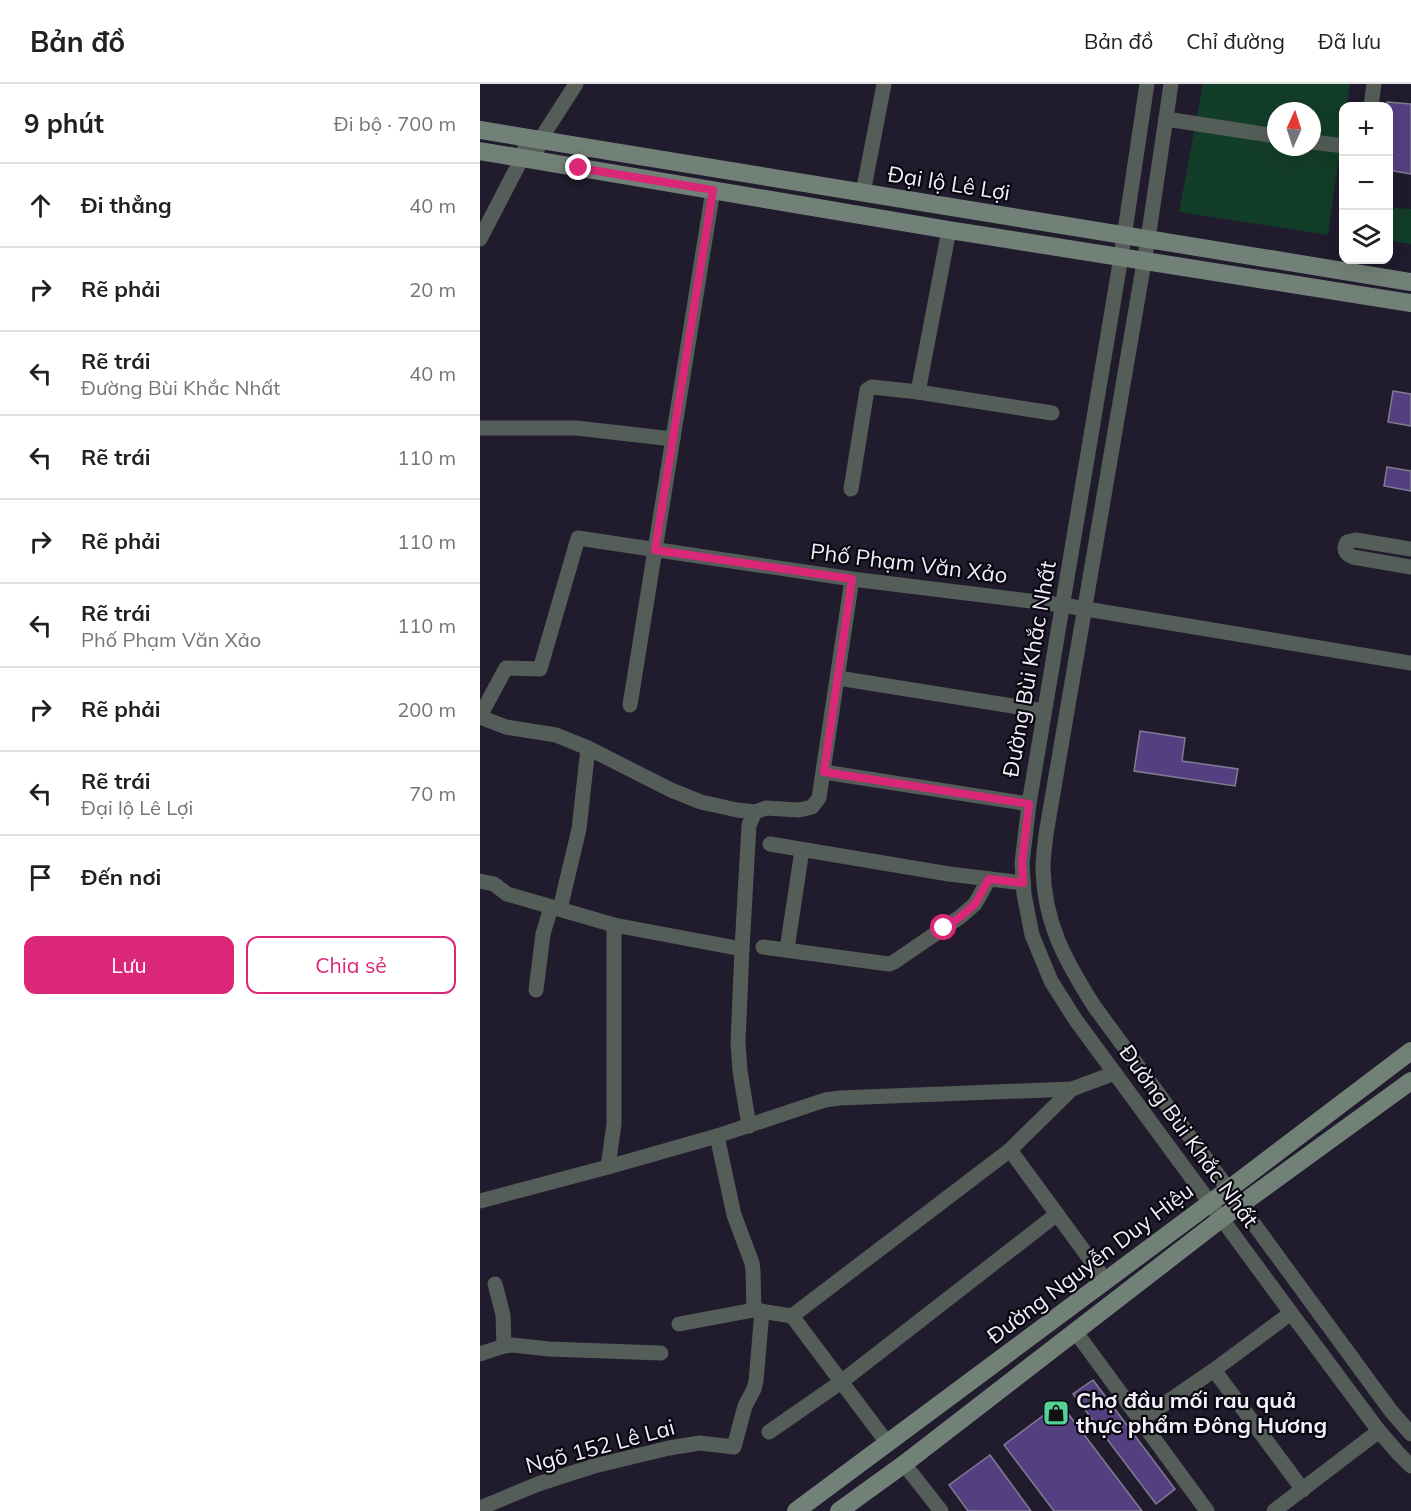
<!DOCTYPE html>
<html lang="vi">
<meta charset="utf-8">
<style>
:root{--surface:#fff;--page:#f2f2f2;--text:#202124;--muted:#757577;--line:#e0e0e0;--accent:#db2777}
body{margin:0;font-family:Mulish,sans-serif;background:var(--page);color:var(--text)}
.controls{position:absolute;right:18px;top:18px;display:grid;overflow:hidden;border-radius:12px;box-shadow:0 6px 24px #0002}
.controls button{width:54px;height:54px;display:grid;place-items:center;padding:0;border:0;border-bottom:2px solid var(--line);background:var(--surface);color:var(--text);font:30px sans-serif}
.compass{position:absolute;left:787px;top:18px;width:54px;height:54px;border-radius:50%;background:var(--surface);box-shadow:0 6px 24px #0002;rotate:3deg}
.stop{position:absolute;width:18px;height:18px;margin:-14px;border:4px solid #db2777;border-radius:50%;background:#fff}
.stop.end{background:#db2777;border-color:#fff;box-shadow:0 2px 6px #0008}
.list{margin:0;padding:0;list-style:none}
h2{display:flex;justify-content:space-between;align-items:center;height:78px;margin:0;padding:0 24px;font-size:26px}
h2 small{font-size:20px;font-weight:400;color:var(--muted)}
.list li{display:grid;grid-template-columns:39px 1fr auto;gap:18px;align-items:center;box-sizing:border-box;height:84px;padding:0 24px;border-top:2px solid var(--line)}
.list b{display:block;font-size:22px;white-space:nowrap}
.list p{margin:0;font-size:20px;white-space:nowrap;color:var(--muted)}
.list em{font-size:20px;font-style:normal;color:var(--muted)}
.actions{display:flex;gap:12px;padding:18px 24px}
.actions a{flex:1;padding:14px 0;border:2px solid var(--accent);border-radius:12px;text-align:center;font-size:21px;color:var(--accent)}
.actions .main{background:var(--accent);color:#fff}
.icon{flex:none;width:33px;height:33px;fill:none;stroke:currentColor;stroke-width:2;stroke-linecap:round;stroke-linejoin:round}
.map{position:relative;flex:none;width:931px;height:1427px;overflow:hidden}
header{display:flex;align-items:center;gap:36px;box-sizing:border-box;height:84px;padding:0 30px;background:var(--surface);border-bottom:2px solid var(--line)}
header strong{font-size:28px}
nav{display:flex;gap:33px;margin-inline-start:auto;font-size:21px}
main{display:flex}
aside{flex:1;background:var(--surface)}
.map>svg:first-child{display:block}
.green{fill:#123d29;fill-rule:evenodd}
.building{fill:#543f81;stroke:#817c91;stroke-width:1.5}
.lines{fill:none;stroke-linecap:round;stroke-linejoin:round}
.street{stroke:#545d57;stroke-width:15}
.secondary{stroke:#728178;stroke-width:18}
.route{stroke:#db2777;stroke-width:8}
.labels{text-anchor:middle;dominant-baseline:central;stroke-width:4.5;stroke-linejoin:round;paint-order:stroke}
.street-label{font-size:22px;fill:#f2effb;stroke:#09070f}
.poi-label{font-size:22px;font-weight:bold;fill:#f2effb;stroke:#09070f;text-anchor:start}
</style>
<header>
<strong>Bản đồ</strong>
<nav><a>Bản đồ</a><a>Chỉ đường</a><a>Đã lưu</a></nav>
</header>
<main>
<aside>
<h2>9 phút<small>Đi bộ · 700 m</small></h2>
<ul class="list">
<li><svg class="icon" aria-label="ahead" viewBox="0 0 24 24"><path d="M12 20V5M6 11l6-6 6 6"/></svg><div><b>Đi thẳng</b></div><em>40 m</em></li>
<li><svg class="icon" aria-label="right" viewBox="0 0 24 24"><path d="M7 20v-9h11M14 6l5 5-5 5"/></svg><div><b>Rẽ phải</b></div><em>20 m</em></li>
<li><svg class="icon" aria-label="left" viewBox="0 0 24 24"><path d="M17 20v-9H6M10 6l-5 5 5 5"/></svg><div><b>Rẽ trái</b><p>Đường Bùi Khắc Nhất</p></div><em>40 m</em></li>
<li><svg class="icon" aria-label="left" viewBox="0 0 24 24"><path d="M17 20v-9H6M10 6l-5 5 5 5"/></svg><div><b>Rẽ trái</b></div><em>110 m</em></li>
<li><svg class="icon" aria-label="right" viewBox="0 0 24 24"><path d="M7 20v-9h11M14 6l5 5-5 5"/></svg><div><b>Rẽ phải</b></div><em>110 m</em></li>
<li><svg class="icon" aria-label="left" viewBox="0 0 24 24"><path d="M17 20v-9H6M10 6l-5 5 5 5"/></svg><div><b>Rẽ trái</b><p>Phố Phạm Văn Xảo</p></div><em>110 m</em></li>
<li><svg class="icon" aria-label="right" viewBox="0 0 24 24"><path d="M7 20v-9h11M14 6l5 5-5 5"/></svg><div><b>Rẽ phải</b></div><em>200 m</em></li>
<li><svg class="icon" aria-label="left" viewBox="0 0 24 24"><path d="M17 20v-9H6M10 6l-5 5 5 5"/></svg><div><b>Rẽ trái</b><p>Đại lộ Lê Lợi</p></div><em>70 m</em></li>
<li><svg class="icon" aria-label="arrive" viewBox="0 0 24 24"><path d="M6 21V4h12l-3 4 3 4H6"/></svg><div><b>Đến nơi</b></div></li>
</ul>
<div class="actions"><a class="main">Lưu</a><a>Chia sẻ</a></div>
</aside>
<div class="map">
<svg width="931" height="1427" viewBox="0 0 931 1427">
<rect width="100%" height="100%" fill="#201b2d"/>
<!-- green -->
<g class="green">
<path d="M 723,0 L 870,0 L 867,22 L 864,22 L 863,45 L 848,151 L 699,128 ZM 796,27 L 832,27 L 832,63 L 796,63 Z"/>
<polygon points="914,124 931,125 931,160 909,157 909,129"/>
</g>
<!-- building -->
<g class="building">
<polygon points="907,18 931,20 931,90 908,86 908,22 906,22"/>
<polygon points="913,307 931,310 931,342 908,338"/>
<polygon points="907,383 931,387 931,407 904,402"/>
<polygon points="660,647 705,654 702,677 758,685 755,702 654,687"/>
<polygon points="613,1296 695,1405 676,1420 593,1310"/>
<polygon points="580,1319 662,1427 574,1427 524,1361"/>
<polygon points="510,1371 551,1427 488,1427 469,1401"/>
</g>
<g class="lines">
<!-- street -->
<g class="street">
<polyline points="667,0 641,173 549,720 542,779 544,810 552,851 571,897 595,935 811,1229 899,1347 918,1369 931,1382"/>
<path d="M 691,0 L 668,155 L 566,750 C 565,761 563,772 563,783 C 564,839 585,876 614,922 L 911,1327 L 931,1350"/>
<polyline points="891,22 894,0"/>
<polyline points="686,35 796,52"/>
<polyline points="832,58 864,62"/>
<polyline points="54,77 60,56 96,0"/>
<polyline points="383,109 404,0"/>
<polyline points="469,146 438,308 572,329"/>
<polyline points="0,155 42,74 48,54"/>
<polyline points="0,344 96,344 193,355"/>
<polyline points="371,405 387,306 392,303 438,308"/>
<path d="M 931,465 L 876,456 L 867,458 C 863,465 865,470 873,473 L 931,483"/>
<polyline points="358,594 564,627"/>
<polyline points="150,621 233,106"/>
<polyline points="0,632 26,584 60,585 98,454 372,495 582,521 931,579"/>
<polyline points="0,633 26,643 76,651 108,664 191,706 221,718 257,726 275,728"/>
<polyline points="344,688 549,720"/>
<polyline points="290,760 469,790 543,799"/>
<polyline points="0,797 14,800 27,810 134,841 262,865"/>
<polyline points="80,825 99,745 108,664"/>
<polyline points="283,863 409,880 414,878 480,833 495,820 509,795"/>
<polyline points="307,865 322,766"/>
<polyline points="56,906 63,850 71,823"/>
<polyline points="269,1042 260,987 258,958 262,865 269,741 275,728 286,724 319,726 332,723 339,714 372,495"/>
<polyline points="237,1052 254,1131 272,1179 273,1187 274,1226"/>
<polyline points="530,1066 626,1197"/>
<polyline points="128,1083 134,1040 134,841"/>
<polyline points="0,1117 128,1083 237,1052 345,1016 360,1014 592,1005 635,989"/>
<polyline points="15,1200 23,1231 24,1262"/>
<polyline points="312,1232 530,1066 592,1005"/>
<polyline points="199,1240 274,1226 312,1232 408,1360"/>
<polyline points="595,1247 727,1427"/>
<polyline points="0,1270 24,1262 32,1261 69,1265 181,1269"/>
<polyline points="734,1286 823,1406"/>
<polyline points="661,1336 734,1286 811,1229"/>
<polyline points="289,1348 361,1298 577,1130"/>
<polyline points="424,1380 461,1427"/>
<polyline points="0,1424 58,1400 114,1382 189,1364 220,1359 254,1363 265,1322 274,1305 276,1297 282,1227"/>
<polyline points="794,1427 899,1347"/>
</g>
<!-- secondary -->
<g class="secondary">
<polyline points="0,46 931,198"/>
<polyline points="0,67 469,146 931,219"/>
<polyline points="316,1427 749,1105 931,967"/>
<polyline points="359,1427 424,1380 741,1135 931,997"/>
</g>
</g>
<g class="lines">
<!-- route -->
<polyline class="route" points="99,84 233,106 175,466 372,495 344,688 549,720 542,779 543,799 509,795 495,820 480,833 464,844"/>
</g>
<!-- icons -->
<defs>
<symbol id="shop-square" viewBox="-11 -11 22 22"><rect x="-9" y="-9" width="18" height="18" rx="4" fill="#54d396" stroke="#09070f"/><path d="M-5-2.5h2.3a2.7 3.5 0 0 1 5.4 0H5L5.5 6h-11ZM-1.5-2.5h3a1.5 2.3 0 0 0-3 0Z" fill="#111"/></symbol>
</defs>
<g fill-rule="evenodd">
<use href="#shop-square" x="561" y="1314" width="30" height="30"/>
</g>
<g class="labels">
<!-- street labels -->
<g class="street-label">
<text transform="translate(469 99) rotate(9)">Đại lộ Lê Lợi</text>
<text transform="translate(429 479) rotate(7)">Phố Phạm Văn Xảo</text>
<text transform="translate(549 585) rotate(-80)">Đường Bùi Khắc Nhất</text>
<text transform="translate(709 1052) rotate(54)">Đường Bùi Khắc Nhất</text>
<text transform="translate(610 1179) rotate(-37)">Đường Nguyễn Duy Hiệu</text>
<text transform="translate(120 1362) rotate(-15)">Ngõ 152 Lê Lai</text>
</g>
<!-- poi labels -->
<g class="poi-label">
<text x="596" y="1316">Chợ đầu mối rau quả<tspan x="596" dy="25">thực phẩm Đông Hương</tspan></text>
</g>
</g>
</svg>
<div class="controls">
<button>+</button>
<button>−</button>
<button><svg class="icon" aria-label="layers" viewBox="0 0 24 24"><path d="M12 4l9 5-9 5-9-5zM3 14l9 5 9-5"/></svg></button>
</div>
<svg class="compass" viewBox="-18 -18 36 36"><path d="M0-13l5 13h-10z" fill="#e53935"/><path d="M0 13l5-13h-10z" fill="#757577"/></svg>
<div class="stop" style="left:464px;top:844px"></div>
<div class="stop end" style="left:99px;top:84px"></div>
</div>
</main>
